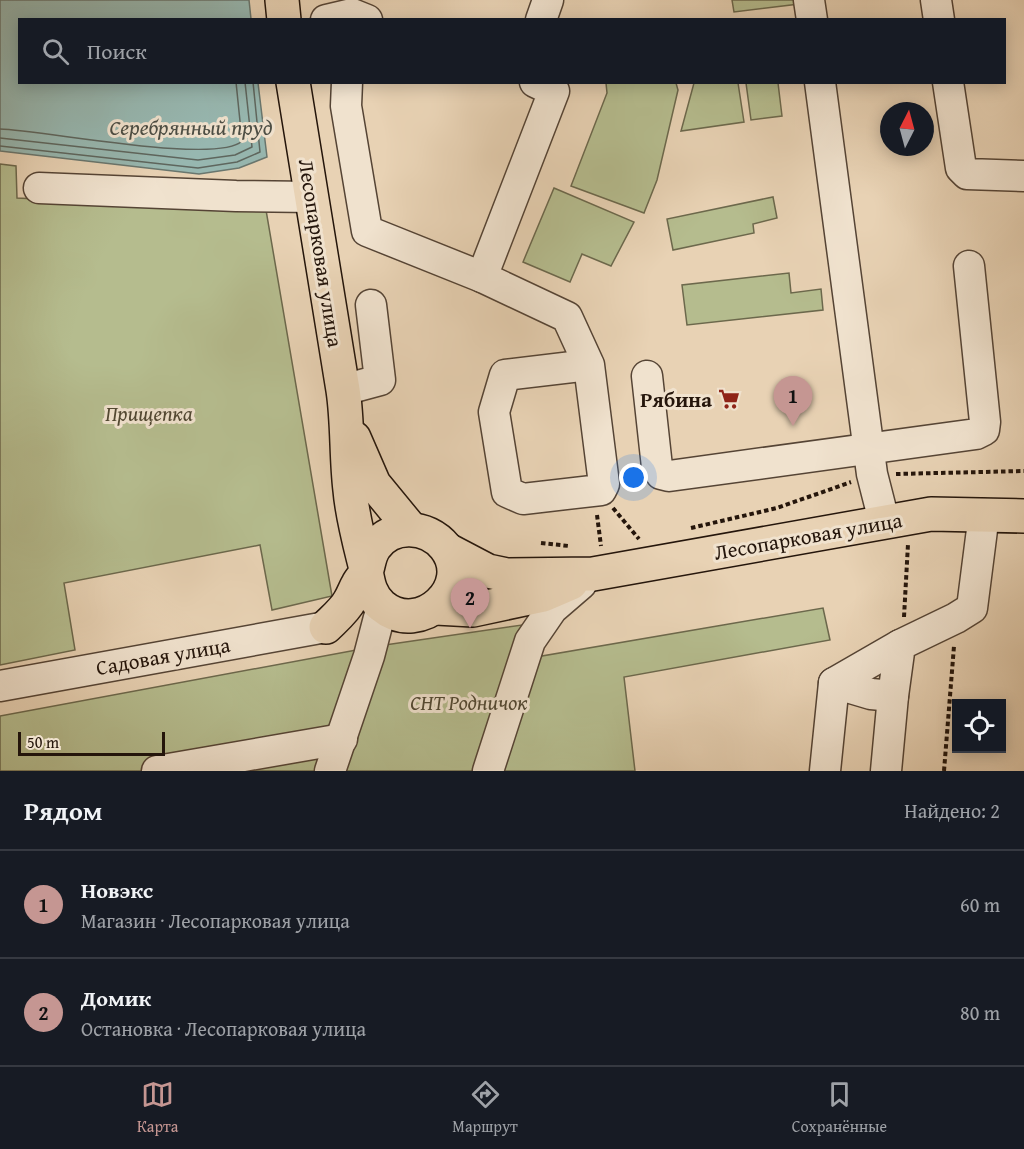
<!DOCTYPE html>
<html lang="ru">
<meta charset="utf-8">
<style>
:root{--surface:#171b24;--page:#242831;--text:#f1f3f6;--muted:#9ea1a6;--line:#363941;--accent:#c59692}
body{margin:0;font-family:"Gentium Book Plus",serif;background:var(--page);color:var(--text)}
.controls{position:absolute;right:18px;bottom:18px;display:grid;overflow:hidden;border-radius:0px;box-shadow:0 3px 15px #0003}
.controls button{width:54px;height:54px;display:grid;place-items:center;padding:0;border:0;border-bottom:2px solid var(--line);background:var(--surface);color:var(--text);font:30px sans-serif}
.compass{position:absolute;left:880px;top:102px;width:54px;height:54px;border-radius:50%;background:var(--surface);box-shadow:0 3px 15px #0003;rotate:6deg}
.scale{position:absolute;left:18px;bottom:15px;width:147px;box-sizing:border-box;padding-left:6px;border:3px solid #24150b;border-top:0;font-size:16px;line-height:21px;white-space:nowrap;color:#24150b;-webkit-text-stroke:4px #f0e2ce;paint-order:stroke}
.you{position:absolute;left:634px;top:478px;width:21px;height:21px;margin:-15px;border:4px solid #fff;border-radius:50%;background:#1a73e8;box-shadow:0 0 0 9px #1a73e833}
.badge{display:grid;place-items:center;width:39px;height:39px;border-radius:50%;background:var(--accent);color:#111;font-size:20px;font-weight:700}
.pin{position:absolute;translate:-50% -50px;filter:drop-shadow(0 2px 3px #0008)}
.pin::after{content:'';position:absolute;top:32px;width:21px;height:18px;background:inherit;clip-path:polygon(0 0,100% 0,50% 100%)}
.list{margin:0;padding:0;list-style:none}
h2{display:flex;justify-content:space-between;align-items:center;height:78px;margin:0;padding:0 24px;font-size:26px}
h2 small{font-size:20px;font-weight:400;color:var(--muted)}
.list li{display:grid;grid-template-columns:39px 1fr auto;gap:18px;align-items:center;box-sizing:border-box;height:108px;padding:0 24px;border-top:2px solid var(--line)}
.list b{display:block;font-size:22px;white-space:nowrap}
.list p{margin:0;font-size:20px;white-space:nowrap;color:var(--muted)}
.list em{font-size:20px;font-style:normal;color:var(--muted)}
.icon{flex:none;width:33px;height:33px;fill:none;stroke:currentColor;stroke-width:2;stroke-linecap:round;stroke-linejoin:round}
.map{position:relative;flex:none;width:1024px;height:771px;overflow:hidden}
.search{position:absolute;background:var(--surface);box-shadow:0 3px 15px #0003;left:18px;right:18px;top:18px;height:66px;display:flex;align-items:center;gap:15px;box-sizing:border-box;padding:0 21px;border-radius:0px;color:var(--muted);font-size:22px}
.sheet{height:294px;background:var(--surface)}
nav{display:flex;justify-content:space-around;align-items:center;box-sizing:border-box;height:84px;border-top:2px solid var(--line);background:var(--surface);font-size:16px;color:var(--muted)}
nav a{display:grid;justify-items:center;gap:3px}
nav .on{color:var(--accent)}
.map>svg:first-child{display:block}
.green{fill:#b5bc8e;stroke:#6c684c;stroke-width:1.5}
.water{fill:#97b7b0;stroke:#69766e;stroke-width:1.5}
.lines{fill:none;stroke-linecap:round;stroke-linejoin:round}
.shore{stroke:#5e665e;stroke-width:1.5}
.minor-casing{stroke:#554435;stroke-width:33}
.major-casing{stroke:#24150b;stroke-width:36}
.path{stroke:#24150b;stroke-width:4;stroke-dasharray:4.5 3;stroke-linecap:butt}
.minor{stroke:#f0e2ce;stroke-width:30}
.major{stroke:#e8d2b4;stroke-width:33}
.labels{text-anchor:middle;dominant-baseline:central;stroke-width:6;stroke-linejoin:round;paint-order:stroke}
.street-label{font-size:21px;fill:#24150b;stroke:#f0e2ce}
.poi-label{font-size:21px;font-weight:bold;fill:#24150b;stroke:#f0e2ce;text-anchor:end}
.park-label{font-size:21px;font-style:italic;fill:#504732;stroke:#f0e2ce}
.water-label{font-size:22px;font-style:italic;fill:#4c4e45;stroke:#f0e2ce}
</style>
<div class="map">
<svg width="1024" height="771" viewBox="0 0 1024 771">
<rect width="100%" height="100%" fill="#e8d2b4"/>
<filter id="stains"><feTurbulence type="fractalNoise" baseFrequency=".00333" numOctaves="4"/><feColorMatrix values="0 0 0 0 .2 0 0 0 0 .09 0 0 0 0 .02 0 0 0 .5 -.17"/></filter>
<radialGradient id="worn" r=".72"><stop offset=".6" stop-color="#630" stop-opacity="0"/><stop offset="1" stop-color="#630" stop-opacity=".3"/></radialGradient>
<!-- green -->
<g class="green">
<polygon points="732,0 799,0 799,4 734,12"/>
<polygon points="606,83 676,83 678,90 657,180 644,213 571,186 607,93"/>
<polygon points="694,83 738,83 744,122 681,131"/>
<polygon points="746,83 778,83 782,116 751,120"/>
<polygon points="0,164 16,166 17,198 266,210 332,596 272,610 260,545 64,583 75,650 0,665"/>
<polygon points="554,188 634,222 611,266 582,254 570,282 523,262"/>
<polygon points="773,197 777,218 753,224 754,233 673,250 667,219"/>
<polygon points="789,273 791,293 821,289 823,310 687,325 682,285"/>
<polygon points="823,608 830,640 624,677 635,771 0,771 0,716 378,646 522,625 524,659"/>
</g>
<!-- water -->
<polygon class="water" points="0,0 249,0 251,19 20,20 20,82 258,83 267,157 239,168 199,174 0,151"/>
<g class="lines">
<!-- shore -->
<g class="shore">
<path d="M 0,129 C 43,130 217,165 242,141 L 236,82"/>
<polyline points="0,138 198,160 235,155 252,147 245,82"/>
<polyline points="0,146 198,168 237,162 260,152 253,82"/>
</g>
<defs>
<g id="minor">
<polyline points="809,0 812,20"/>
<polyline points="936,0 939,20"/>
<polyline points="326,20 352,14 367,20"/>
<polyline points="541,20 548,0"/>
<polyline points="347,82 346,106 367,231 482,277 554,91 535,82"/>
<polyline points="820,82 872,474 884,521"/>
<polyline points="948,82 961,168 967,174 1024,176"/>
<polyline points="39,188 236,196 312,197"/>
<polyline points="482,277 567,317 589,365 604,484 601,490 523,499 507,492 494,412 505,375 589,365"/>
<polyline points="647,376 657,467 661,474 669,476 976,434 984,430 985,422 969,266"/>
<polyline points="343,390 380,380 371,305"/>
<polyline points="834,683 871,694 893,696"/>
<polyline points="0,686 326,627"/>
<polyline points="157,771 342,739"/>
<polyline points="330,771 369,656 382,606"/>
<polyline points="488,771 530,641 552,609 581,584"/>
<polyline points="825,771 834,683 900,645"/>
<polyline points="886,771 893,696 900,645 956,618 972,608 984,514"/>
</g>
<g id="major">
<polyline points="282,0 284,20"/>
<path d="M 293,82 L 343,390 C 348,423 346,457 350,490 C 352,515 359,541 365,565 C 368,581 369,595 382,606 C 420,638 476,586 445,547 C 427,525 392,523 375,547 C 369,555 369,564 366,573 C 364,576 360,580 358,584 C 355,589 353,595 350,600 C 345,610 334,619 326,627"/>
<polyline points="354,438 374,484 411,529"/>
<polyline points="448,550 488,571 507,575 593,574 931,514 1024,516"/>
<polyline points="436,608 473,610 543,595 571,583"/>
</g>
</defs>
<!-- minor casing -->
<use href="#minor" class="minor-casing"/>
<!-- major casing -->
<use href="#major" class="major-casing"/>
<!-- path -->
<g class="path">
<polyline points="896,474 1024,471"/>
<polyline points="613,508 639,539"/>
<polyline points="597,515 601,546"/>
<polyline points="691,528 777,508 851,482"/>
<polyline points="541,543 569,546"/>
<polyline points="904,617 908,544"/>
<polyline points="944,771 954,646"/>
</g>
<!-- minor -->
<use href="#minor" class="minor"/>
<!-- major -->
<use href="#major" class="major"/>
</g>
<!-- icons -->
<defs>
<symbol id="supermarket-bare" viewBox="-9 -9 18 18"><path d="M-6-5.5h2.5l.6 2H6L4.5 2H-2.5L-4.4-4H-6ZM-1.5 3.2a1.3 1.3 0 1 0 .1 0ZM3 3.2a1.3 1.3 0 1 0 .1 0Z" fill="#8f2418" stroke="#f0e2ce" stroke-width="2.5" paint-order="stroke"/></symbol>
</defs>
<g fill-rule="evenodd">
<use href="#supermarket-bare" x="714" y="384" width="30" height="30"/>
</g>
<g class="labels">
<!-- street labels -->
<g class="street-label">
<text transform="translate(321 253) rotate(81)">Лесопарковая улица</text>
<text transform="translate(808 536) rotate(-10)">Лесопарковая улица</text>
<text transform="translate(163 656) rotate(-10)">Садовая улица</text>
</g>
<!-- poi labels -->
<g class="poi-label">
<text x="712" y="399">Рябина</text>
</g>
<!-- park labels -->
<g class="park-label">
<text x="149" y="413">Прищепка</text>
<text x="469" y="702">СНТ Родничок</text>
</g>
<!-- water labels -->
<g class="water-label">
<text x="191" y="127">Серебрянный пруд</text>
</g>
</g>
<rect width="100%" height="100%" filter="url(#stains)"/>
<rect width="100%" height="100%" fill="url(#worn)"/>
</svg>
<div class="controls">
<button><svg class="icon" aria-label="locate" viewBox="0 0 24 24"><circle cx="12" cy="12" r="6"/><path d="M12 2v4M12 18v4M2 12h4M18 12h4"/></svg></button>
</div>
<svg class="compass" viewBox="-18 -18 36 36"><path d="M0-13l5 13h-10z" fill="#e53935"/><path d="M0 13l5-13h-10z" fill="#9ea1a6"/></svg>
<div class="scale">50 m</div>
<div class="you"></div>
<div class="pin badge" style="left:793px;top:426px">1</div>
<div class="pin badge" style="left:470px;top:628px">2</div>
<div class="search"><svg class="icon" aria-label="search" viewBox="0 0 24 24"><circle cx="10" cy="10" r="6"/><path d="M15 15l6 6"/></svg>Поиск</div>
</div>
<section class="sheet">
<h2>Рядом<small>Найдено: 2</small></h2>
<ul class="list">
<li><span class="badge">1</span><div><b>Новэкс</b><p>Магазин · Лесопарковая улица</p></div><em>60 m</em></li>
<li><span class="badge">2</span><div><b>Домик</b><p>Остановка · Лесопарковая улица</p></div><em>80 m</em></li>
</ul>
</section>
<nav>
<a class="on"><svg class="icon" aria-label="map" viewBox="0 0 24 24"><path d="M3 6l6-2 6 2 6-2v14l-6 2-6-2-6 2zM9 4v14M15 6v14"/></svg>Карта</a>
<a><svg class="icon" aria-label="directions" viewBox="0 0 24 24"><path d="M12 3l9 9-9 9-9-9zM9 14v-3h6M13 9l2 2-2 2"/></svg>Маршрут</a>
<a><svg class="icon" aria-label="saved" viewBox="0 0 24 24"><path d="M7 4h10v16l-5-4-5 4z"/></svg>Сохранённые</a>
</nav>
